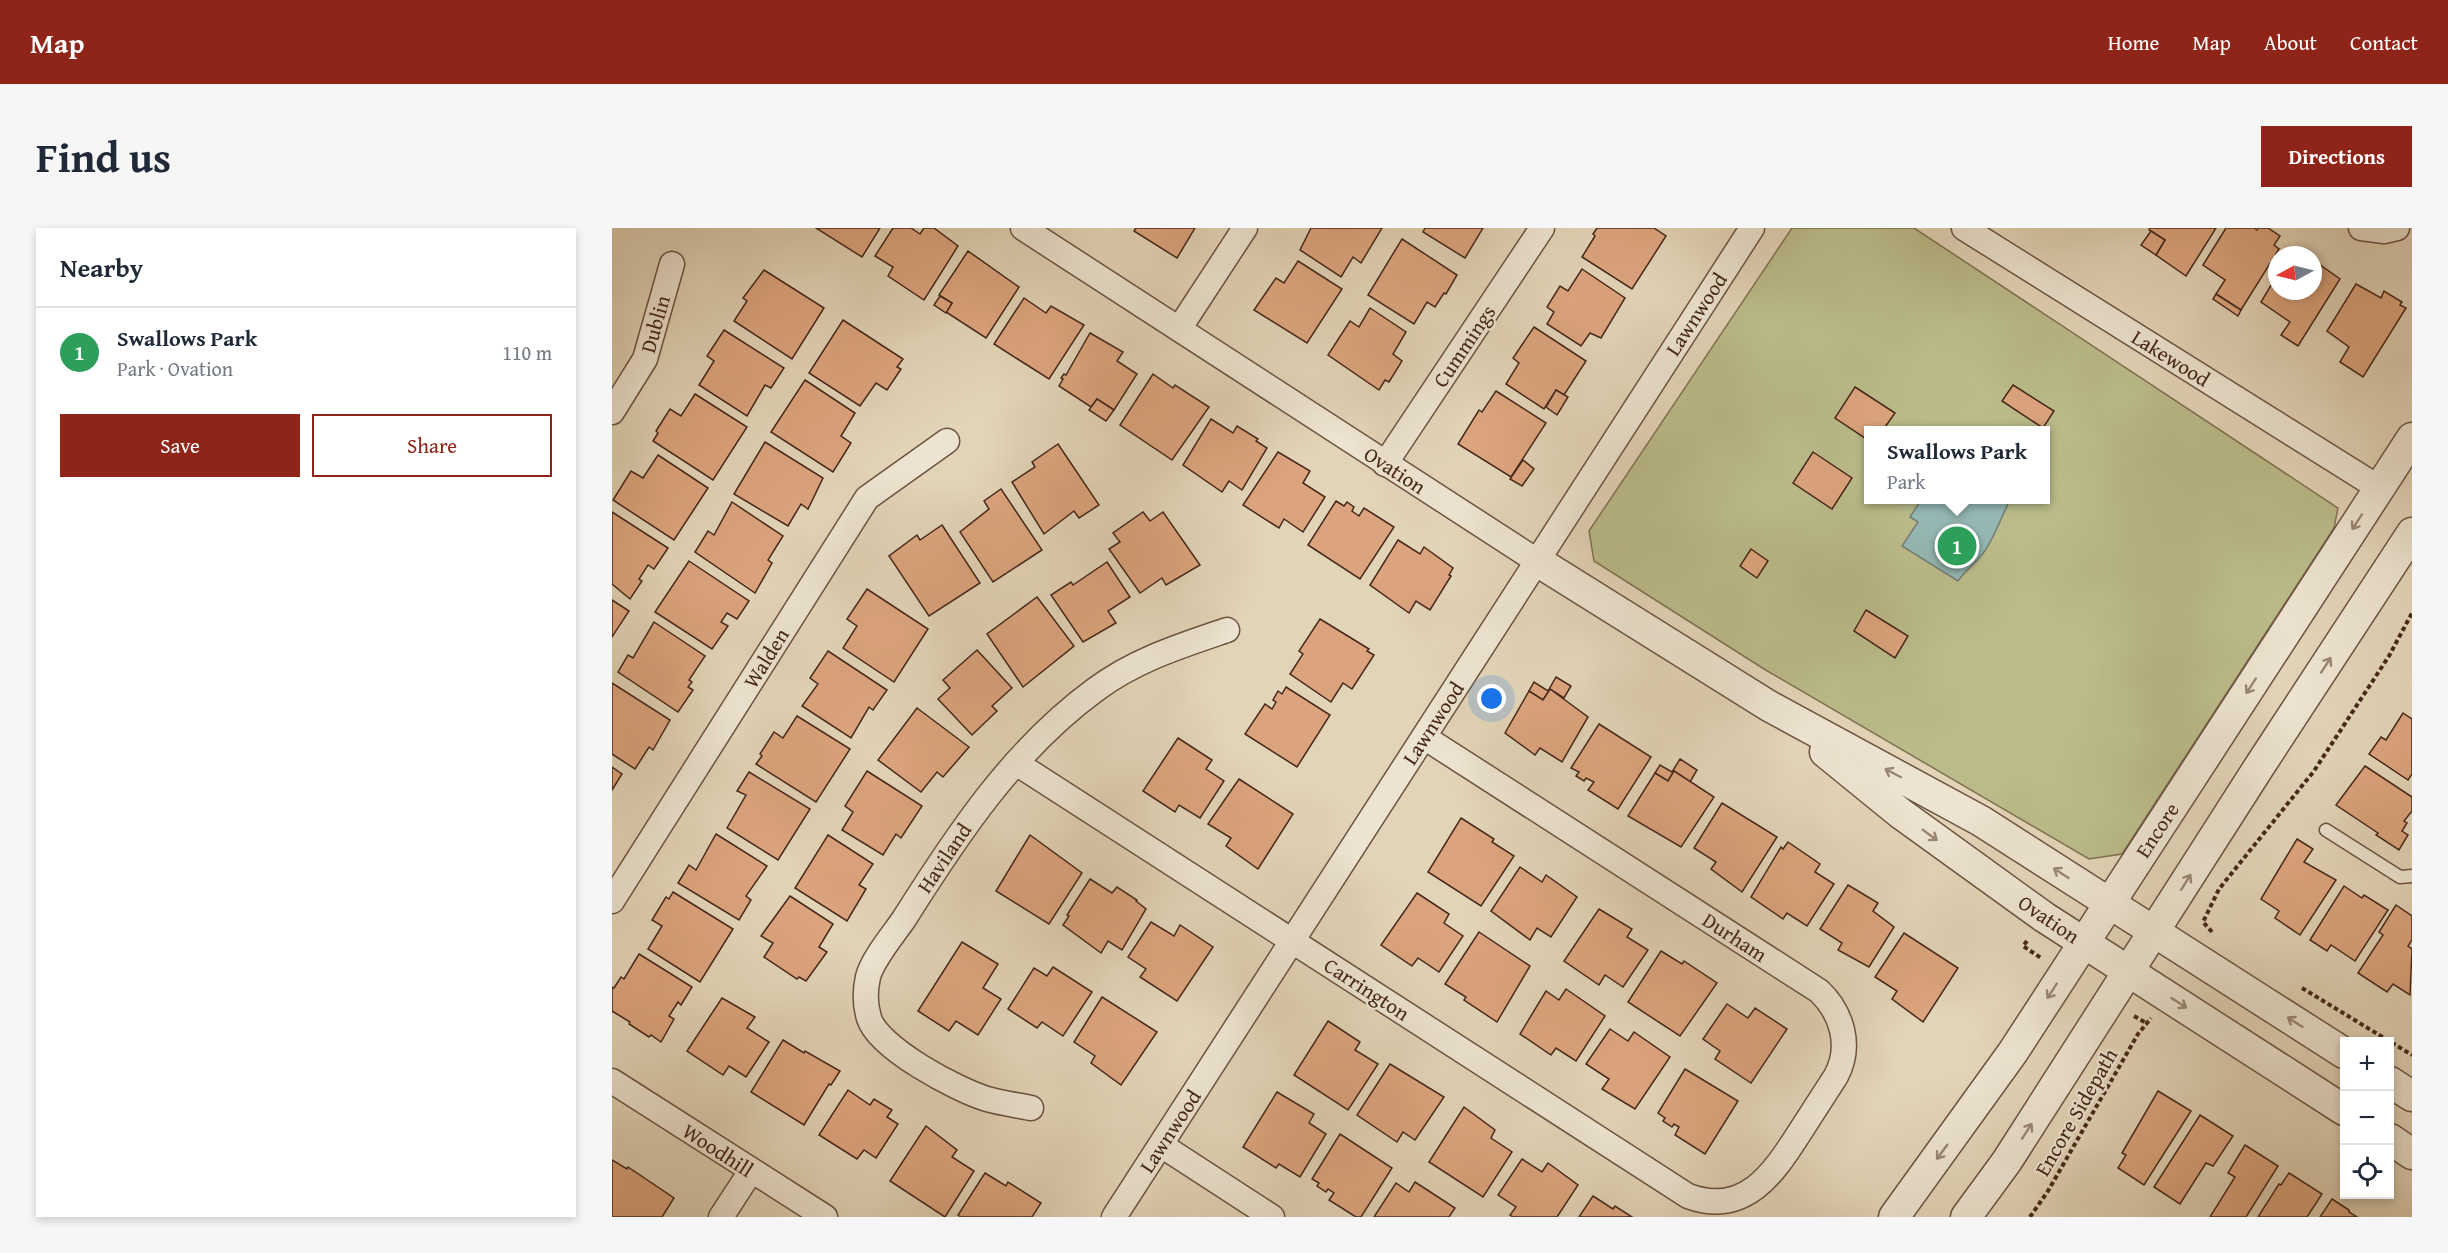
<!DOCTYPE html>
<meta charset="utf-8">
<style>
:root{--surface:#fff;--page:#f6f6f7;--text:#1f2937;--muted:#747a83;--line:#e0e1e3;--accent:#8f2418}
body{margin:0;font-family:"Gentium Book Plus",serif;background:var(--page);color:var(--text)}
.controls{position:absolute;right:18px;bottom:18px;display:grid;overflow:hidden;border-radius:0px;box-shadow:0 3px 9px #0003}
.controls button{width:54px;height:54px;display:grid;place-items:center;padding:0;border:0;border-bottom:2px solid var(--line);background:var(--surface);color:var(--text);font:30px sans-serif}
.compass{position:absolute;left:1656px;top:18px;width:54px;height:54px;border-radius:50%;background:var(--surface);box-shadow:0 3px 9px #0003;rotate:263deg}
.you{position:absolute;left:880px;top:471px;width:21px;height:21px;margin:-15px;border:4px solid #fff;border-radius:50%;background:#1a73e8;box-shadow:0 0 0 9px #1a73e833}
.badge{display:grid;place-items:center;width:39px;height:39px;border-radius:50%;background:var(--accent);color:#fff;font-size:20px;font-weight:700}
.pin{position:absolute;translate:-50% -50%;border:3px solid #fff;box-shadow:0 2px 6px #0006}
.popup{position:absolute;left:1252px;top:198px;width:186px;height:78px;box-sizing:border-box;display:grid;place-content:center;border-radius:0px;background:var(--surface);filter:drop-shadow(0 2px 4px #0005);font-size:20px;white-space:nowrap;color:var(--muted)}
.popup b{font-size:22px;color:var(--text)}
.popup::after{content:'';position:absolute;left:50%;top:100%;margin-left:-12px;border:12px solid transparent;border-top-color:var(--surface)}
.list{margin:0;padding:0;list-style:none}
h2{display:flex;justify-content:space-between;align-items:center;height:78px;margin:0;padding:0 24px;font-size:26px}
h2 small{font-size:20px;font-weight:400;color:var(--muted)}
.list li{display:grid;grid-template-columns:39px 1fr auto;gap:18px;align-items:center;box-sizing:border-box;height:90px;padding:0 24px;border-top:2px solid var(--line)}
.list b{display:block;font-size:22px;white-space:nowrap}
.list p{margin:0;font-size:20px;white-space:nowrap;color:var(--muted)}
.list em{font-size:20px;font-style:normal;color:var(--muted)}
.actions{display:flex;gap:12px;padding:18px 24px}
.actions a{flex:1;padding:14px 0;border:2px solid var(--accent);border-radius:0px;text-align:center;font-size:21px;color:var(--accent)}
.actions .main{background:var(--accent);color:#fff}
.icon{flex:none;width:33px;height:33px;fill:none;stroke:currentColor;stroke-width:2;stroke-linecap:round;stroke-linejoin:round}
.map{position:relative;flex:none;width:1800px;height:989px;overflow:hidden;border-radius:0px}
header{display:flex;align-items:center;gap:36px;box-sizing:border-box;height:84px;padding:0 30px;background:var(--accent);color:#fff}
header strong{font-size:28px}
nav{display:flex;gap:33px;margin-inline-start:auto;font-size:21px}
.intro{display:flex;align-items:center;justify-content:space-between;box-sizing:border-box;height:144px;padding:0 36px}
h1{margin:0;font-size:42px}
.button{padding:15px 27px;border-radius:0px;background:var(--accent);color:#fff;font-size:21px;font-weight:700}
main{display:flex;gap:36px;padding:0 36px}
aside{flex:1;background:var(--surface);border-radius:0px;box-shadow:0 3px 9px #0003}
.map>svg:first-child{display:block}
.green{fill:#babb89;stroke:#807152;stroke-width:1.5;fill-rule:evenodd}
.water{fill:#95b7b3;stroke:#757d76;stroke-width:1.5}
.building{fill:#dca47e;stroke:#46271a;stroke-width:1.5}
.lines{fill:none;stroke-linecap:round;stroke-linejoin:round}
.service-casing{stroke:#6d5241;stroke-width:15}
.minor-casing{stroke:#6d5241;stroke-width:27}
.tertiary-casing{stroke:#6d5241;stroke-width:33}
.path{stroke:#46271a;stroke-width:4;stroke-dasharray:4.5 3;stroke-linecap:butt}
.service{stroke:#ece3d0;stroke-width:12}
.minor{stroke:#ece3d0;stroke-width:24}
.tertiary{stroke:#ece3d0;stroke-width:30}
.oneway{stroke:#998575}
.labels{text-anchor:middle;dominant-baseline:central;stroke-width:4.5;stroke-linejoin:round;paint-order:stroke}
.street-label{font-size:21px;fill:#46271a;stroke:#ece3d0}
</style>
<header>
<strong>Map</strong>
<nav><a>Home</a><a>Map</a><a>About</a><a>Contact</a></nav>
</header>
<div class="intro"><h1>Find us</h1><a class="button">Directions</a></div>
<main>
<aside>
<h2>Nearby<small></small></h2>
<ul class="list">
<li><span class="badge" style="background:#2e9e5b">1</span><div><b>Swallows Park</b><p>Park · Ovation</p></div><em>110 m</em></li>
</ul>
<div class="actions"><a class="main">Save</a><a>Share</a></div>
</aside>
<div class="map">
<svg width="1800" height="989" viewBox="0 0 1800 989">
<rect width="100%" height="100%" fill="#e2d4b7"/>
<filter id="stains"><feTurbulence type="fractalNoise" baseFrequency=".00333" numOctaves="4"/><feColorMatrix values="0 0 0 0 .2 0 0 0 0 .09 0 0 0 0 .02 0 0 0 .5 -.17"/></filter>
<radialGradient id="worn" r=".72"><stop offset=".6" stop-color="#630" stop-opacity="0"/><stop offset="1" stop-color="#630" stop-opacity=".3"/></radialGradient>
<!-- green -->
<path class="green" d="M 1180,0 L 1302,0 L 1726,280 L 1722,300 L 1510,626 L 1477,631 L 1152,441 L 982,333 L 977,303 ZM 1256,202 L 1434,202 L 1434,272 L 1256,272 Z"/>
<!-- water -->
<path class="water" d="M 1309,272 L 1398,272 C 1388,291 1382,312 1369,328 C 1361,337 1353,343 1346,353 L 1290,318 L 1306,294 L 1298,289 Z"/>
<!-- building -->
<g class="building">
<polygon points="204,0 268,0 250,29"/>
<polygon points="281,0 299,0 308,6 312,0 322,0 346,18 312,72 276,48 281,39 263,28"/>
<polygon points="524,0 583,0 565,30 522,3"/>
<polygon points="699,0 770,0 749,35 741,29 729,49 688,22"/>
<polygon points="813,0 871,0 853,30 811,4"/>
<polygon points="985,0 1042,0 1054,8 1020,61 970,29 983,8 981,6"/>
<polygon points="1538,0 1604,0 1574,48 1544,27 1553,12 1537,2"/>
<polygon points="1614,0 1642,0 1645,2 1646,0 1656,0 1668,8 1662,17 1667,21 1629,82 1604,66 1613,52 1591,37"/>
<polygon points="1539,3 1553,12 1544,27 1529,17"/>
<polygon points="790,11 845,47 834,66 832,65 823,79 815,74 802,96 756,67"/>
<polygon points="356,23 407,59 374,110 334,84 340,75 327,67"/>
<polygon points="686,33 730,61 695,115 642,82 664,50 672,55"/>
<polygon points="1704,34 1728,51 1686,118 1669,107 1678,94 1649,74 1665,47 1665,63 1701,63 1701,38"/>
<polygon points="970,41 1013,70 989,110 978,105 969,118 935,96 942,84 935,79 948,58 956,63"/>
<polygon points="152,42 212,80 180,131 122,93 135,73 131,70"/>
<polygon points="1744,56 1769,70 1772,63 1790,74 1788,77 1794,80 1751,149 1728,134 1737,119 1715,103"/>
<polygon points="1604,66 1629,82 1626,88 1601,71"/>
<polygon points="328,68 340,75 334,85 322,77"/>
<polygon points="412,70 434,85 439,78 472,97 437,151 382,116"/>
<polygon points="758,80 794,104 781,126 790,133 777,154 773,152 767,162 716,127 738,93 747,99"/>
<polygon points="231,92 291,131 285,139 289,141 275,162 264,155 248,178 197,145"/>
<polygon points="922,99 974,133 952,167 944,162 932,181 894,156 907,135 901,130"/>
<polygon points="112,102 172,140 159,160 153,157 135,188 87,157 102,133 95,128"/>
<polygon points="478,105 511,124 505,133 525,146 502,182 485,171 479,179 447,158 451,151 449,150 452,146 454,147"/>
<polygon points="541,146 561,160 563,157 597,179 560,232 508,197"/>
<polygon points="193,152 243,185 229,208 239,215 221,244 159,204"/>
<polygon points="1401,157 1442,183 1431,200 1390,173"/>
<polygon points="1243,159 1283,185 1271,202 1256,202 1256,212 1223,190"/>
<polygon points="944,162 956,169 945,187 934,179"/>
<polygon points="884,163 934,195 899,249 846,216 867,182 870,184"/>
<polygon points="83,166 135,199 101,252 41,213 46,205 44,203 58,181 69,188"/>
<polygon points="485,171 502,182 494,193 477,182"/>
<polygon points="599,191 621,205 625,198 646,211 644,213 655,220 630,262 617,253 610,264 571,237"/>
<polygon points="153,214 211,250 196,281 189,276 176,298 122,266"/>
<polygon points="446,216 487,277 467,290 462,283 432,306 400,254 423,239 420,234"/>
<polygon points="666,224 698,243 691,255 713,269 691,304 672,291 667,300 631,277"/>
<polygon points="1201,224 1240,250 1220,281 1181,255"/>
<polygon points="46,227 96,260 62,312 1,272 19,243 31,250"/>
<polygon points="911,232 922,241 910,258 898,251"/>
<polygon points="389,261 430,322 381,354 348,304 377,281 372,273"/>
<polygon points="724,273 732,278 735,274 742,279 740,283 747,288 752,280 782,299 748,351 696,317"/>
<polygon points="120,274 171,308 156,332 160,335 143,365 83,324 96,303 102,307"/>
<polygon points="0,284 56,320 42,341 36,337 27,351 30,353 18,371 0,356"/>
<polygon points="531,284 538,293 551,284 588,337 554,357 550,350 528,365 497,321 508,314 501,305"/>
<polygon points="330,297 368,355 317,388 277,328 305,307 308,312"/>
<polygon points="786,312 808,326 812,319 841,340 837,347 839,348 818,382 804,373 797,385 758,357"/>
<polygon points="1139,321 1156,333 1145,350 1128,338"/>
<polygon points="77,333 137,373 125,391 115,385 109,394 116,398 100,421 43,384"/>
<polygon points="495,334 518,369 496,383 504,395 471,414 439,367 459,354 461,357"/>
<polygon points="255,361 316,401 282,454 231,420 245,398 235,391"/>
<polygon points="425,369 462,418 411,459 375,406"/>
<polygon points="0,372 17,383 0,409"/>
<polygon points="1254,382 1296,408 1283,430 1242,403"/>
<polygon points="708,391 757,421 755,423 762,427 740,461 731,455 719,474 678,446 691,426 687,423"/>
<polygon points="42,394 93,428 77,452 80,454 76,459 81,462 66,484 6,444 16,427 21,430"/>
<polygon points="365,422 400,460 380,478 385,483 360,507 326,471 338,460 331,452"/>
<polygon points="216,423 275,462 261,482 257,479 239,510 190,478 206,456 198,450"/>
<polygon points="944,449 959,458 952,470 938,461 931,472 917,463 922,454 936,463"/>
<polygon points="0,455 58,492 41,522 37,519 23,541 0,526"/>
<polygon points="674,459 718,487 685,539 633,506 653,476 660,481 664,474 661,472 666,463 670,466"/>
<polygon points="938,461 976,489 950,534 928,520 923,527 893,505 917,463 931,472"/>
<polygon points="305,480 357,519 331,549 325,544 309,564 266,532"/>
<polygon points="1791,485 1800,491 1800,546 1796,552 1757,526 1769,509 1774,512"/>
<polygon points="185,488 238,521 204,574 144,536 150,528 148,526 162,504 171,510"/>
<polygon points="987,496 1039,529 1006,581 976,562 982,554 974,550 972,553 964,548 967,544 959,540"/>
<polygon points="566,510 600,532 594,541 612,553 588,590 567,577 563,584 531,563"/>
<polygon points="1068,531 1085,542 1078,554 1062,543 1056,553 1043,545 1048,537 1060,544"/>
<polygon points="1753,538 1800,569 1800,583 1792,593 1795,595 1790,603 1796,607 1787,622 1764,607 1766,605 1724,577"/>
<polygon points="0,539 10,546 0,562"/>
<polygon points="255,543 310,578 289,610 284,606 271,627 230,602 241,584 233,578"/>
<polygon points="1062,543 1102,569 1069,619 1016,588 1043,545 1056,553"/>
<polygon points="137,544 198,581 166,632 115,600 134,567 125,563"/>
<polygon points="627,551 681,586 646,641 614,618 619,610 596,596"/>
<polygon points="1110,575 1165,609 1130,664 1099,641 1104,634 1082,620"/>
<polygon points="849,590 882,611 880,614 902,628 869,678 816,644"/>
<polygon points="104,606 155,638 134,668 139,672 127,692 66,655 77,637 84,642"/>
<polygon points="216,607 261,636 247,657 254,661 235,693 183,660"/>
<polygon points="418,607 470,645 437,696 384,663"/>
<polygon points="1685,611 1701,621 1692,634 1724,652 1688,707 1663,690 1667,683 1649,671"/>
<polygon points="1176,614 1208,636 1203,644 1222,656 1195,698 1175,685 1171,691 1139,669 1169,619 1171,621"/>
<polygon points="908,639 930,654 934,647 965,669 939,709 925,700 918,712 879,683"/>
<polygon points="478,651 500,665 505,659 525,672 524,673 534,681 510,722 496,713 489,725 451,697 457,688 455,687"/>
<polygon points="1236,657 1266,675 1261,683 1282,699 1257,739 1226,722 1230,715 1208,701"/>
<polygon points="1732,658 1750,670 1752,667 1776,682 1743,733 1719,717 1715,723 1698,712"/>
<polygon points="61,664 121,701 88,754 36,721 50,698 40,692 54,669 57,671"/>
<polygon points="805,665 837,686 832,695 851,708 827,744 806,730 800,738 769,717"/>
<polygon points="178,668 221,696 207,719 215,724 194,753 187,749 185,751 152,729 161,715 149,708"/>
<polygon points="1784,677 1800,688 1800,712 1796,718 1800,721 1798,767 1781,756 1775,764 1746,745 1771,707 1767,704"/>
<polygon points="987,681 1020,701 1015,709 1036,722 1011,759 993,747 987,757 952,733"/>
<polygon points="539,694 562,708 568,697 601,719 565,773 528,749 534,741 516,729"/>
<polygon points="867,704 918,738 885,794 852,772 854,769 833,756"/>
<polygon points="1292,705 1346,740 1311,794 1280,771 1285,763 1263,749"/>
<polygon points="350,714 386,736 371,760 389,771 366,807 344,793 337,803 306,783"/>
<polygon points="1049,723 1070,736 1072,733 1105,755 1068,808 1016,774"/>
<polygon points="27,726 80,759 69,777 66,774 57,788 62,791 49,814 39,807 37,809 17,796 18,794 0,783 0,759 2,760 9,749 12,751"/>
<polygon points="441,739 480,764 451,808 430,794 425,800 396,781 422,740 435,748"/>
<polygon points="954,761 993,788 964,833 944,820 939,827 908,806 934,763 947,772"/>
<polygon points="490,769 545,804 509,857 479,835 483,828 462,814"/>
<polygon points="110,770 143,789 135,800 157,814 134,849 117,838 111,847 75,823"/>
<polygon points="1115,776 1136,790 1143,780 1175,801 1139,855 1103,831 1108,823 1091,811"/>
<polygon points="716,793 748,814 743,822 766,836 736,882 682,847"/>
<polygon points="998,801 1016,813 1022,804 1058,829 1023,881 990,861 997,851 974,836"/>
<polygon points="171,812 192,825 193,823 228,843 219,857 217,856 192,897 139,864"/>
<polygon points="778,836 832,869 803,912 791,904 785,914 745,887"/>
<polygon points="1073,841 1126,873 1093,926 1063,907 1067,899 1062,896 1060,899 1051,893 1053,890 1046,885"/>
<polygon points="236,862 258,877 262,871 280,882 275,889 286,896 264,930 252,922 245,931 207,907"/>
<polygon points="1546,863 1579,883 1532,957 1506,940 1514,927 1510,925"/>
<polygon points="665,864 702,886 697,895 714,906 688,949 667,936 664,940 631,919"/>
<polygon points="852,879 883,902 879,910 900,924 871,969 817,934"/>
<polygon points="1588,887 1621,908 1601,938 1594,935 1568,976 1542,959"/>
<polygon points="314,898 345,922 340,929 362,943 333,989 278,953"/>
<polygon points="728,906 780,940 749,989 744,989 717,972 722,965 716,961 714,964 705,958 707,955 700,951"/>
<polygon points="1633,917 1666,938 1634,989 1598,989 1623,949 1616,945"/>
<polygon points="910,931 930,944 936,935 966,957 945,989 901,989 898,987 904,979 886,967"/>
<polygon points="0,932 15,941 16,939 62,970 50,989 0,989"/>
<polygon points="373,945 394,958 396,954 429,975 420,989 349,989 346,987"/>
<polygon points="1677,945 1710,966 1695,989 1646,989 1667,956 1669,957"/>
<polygon points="803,954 843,980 837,989 762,989 784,955 797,964"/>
<polygon points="981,968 1001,981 1003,978 1020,989 967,989"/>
<polygon points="1720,971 1737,982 1737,984 1745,989 1708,989"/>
</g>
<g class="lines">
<defs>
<polyline id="service" points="1714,602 1788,649 1800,648"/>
<g id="minor">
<polyline points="411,0 925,333"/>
<polyline points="1352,0 1767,260"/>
<polyline points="1749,0 1772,3 1785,0"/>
<polyline points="567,101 633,0"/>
<polyline points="0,184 33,131 60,36"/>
<polyline points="773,236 930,0"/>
<path d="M 404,535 L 1076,968 C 1132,989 1161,946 1186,907 C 1199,887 1211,868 1224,848 C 1240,818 1230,785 1207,763 L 812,509"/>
<polyline points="0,673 255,270 335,213"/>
<polyline points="0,853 213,989"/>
<path d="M 419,880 C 404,877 389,875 375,871 C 345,862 266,820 257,790 C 253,777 253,762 256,749 C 260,732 281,707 292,691 C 345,607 401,522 483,462 C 523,432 568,418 615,402"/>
<polyline points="549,917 660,989"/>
<polyline points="109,989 139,943"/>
<polyline points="502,989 1140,0"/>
</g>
<g id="tertiary">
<polyline points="925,333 1157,478 1369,593 1732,825"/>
<polyline points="1213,524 1288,585 1432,689 1732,882"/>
<polyline points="1778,854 1800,868"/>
<polyline points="1778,911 1800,926"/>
<polyline points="1282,989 1401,824 1800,210"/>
<polyline points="1354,989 1395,933 1647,539 1800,305"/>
</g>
</defs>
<!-- service casing -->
<use href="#service" class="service-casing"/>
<!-- minor casing -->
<use href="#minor" class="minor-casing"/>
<!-- tertiary casing -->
<use href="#tertiary" class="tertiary-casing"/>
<!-- path -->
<g class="path">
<polyline points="1600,704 1591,694 1607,661 1702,543 1777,428 1800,385"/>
<polyline points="1415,713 1411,718 1429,730"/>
<polyline points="1690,760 1800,827"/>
<polyline points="1522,788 1536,796"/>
<polyline points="1418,989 1436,963 1526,806 1539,790"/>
</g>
<!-- service -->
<use href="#service" class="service"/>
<!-- minor -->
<use href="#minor" class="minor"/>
<!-- tertiary -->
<use href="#tertiary" class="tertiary"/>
</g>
<!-- one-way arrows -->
<defs><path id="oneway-shaft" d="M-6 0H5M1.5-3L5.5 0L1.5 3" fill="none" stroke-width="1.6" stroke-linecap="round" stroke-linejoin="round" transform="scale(1.5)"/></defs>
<g class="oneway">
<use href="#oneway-shaft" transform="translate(1745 294) rotate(123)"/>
<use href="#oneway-shaft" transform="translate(1714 437) rotate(-57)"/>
<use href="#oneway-shaft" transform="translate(1639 458) rotate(123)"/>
<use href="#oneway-shaft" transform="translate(1281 545) rotate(-152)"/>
<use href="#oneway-shaft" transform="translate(1318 607) rotate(36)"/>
<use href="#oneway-shaft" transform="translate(1449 645) rotate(-147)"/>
<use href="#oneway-shaft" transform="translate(1574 654) rotate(-58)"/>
<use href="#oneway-shaft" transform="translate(1440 763) rotate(123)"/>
<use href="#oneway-shaft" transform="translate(1567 775) rotate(33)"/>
<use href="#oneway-shaft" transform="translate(1683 794) rotate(-147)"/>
<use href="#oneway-shaft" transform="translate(1415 903) rotate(-57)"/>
<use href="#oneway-shaft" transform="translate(1330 924) rotate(126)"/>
</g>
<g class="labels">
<!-- street labels -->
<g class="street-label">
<text transform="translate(1084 86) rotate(-57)">Lawnwood</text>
<text transform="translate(43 96) rotate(-74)">Dublin</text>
<text transform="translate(852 118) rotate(-56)">Cummings</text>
<text transform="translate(1559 130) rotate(32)">Lakewood</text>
<text transform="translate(783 242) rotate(33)">Ovation</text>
<text transform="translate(154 430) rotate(-58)">Walden</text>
<text transform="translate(821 495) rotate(-57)">Lawnwood</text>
<text transform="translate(1545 602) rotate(-57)">Encore</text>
<text transform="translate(332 630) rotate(-56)">Haviland</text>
<text transform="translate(1437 691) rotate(34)">Ovation</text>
<text transform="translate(1123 709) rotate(33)">Durham</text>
<text transform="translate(755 761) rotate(33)">Carrington</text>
<text transform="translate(1464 884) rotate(-60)">Encore Sidepath</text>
<text transform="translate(558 903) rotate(-57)">Lawnwood</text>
<text transform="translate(106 922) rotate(33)">Woodhill</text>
</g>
</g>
<rect width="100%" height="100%" filter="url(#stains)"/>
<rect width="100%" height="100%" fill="url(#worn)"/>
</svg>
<div class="controls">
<button>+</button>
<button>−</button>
<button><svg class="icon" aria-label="locate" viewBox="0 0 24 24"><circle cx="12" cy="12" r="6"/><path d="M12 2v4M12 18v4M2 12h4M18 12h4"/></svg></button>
</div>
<svg class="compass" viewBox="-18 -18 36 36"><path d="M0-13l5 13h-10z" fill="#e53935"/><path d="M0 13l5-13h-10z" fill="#747a83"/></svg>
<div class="you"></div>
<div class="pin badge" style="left:1345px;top:318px;background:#2e9e5b">1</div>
<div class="popup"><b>Swallows Park</b>Park</div>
</div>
</main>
